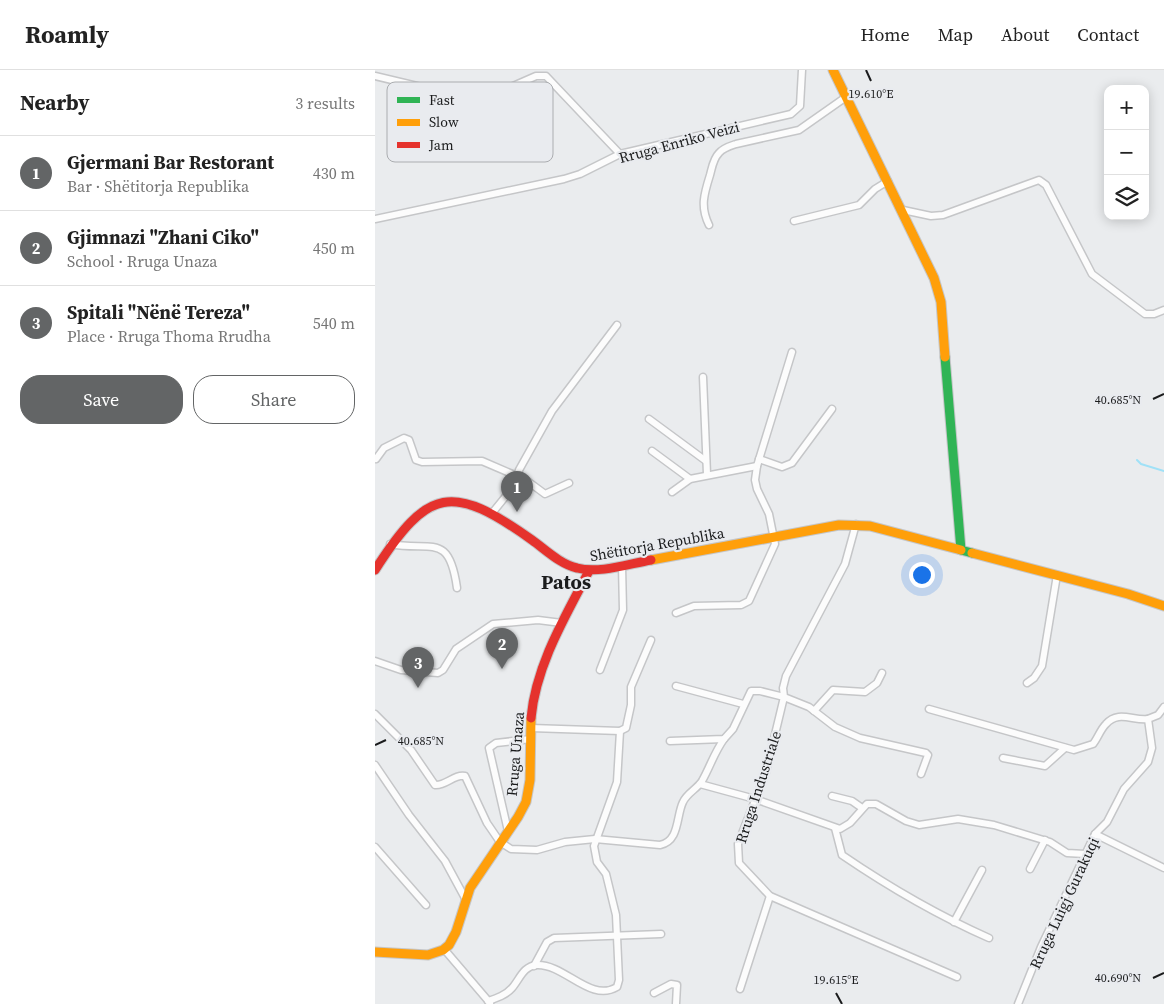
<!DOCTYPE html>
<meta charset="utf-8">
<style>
:root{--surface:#fff;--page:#f2f2f2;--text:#222;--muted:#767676;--line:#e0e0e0;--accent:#636566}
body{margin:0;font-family:"Source Serif 4",serif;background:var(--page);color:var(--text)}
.controls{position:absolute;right:15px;top:15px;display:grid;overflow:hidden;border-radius:10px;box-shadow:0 2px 12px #0003}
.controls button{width:45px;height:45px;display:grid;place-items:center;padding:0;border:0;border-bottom:1px solid var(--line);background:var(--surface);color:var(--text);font:25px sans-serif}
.you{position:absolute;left:546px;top:504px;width:18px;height:18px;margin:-12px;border:4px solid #fff;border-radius:50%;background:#1a73e8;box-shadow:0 0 0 8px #1a73e833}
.badge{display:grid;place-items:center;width:32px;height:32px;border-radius:50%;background:var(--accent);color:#fff;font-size:16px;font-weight:700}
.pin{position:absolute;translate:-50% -41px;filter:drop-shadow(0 1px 2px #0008)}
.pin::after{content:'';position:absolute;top:26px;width:18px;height:15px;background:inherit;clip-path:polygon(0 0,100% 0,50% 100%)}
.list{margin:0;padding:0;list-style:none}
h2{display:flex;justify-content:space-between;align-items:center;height:65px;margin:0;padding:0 20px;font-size:21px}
h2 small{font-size:16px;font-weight:400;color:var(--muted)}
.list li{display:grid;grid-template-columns:32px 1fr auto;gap:15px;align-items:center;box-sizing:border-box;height:75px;padding:0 20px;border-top:1px solid var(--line)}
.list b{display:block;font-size:19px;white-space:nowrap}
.list p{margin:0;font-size:16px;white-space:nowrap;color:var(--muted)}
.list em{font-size:16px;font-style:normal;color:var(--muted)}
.actions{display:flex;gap:10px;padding:15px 20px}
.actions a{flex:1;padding:11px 0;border:1px solid var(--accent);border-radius:20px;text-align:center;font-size:18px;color:var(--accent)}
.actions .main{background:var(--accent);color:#fff}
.icon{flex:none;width:28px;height:28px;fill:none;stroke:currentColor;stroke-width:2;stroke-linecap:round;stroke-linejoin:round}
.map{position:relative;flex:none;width:789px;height:934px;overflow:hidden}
header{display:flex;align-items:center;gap:30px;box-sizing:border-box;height:70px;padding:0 25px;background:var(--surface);border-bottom:1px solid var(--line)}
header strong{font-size:24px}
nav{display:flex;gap:28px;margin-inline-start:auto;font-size:18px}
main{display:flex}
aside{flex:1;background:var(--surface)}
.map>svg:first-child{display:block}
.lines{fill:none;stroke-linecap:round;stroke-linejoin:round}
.stream{stroke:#a0e1f7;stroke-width:2}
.street-casing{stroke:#c5c6c8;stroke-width:9}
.fast-casing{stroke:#c5c6c8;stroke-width:11}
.slow-casing{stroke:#c5c6c8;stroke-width:11}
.jam-casing{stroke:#c5c6c8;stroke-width:11}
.street{stroke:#fcfcfc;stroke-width:6}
.fast{stroke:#30b455;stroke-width:9}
.slow{stroke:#ff9f0a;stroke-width:9}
.jam{stroke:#e5322d;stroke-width:9}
.ticks{fill:none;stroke:#1b1c1d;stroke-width:2}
.labels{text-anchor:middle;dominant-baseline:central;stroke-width:4.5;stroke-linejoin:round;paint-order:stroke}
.street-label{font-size:15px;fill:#1b1c1d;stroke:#e9ebef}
.district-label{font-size:20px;font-weight:bold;fill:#1b1c1d;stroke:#e9ebef}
.key{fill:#e9ebef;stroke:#abadb0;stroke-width:1}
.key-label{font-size:14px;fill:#1b1c1d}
.ticks-label{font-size:12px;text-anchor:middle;fill:#1b1c1d;stroke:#e9ebef;stroke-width:4.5;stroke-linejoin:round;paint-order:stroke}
</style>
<header>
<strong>Roamly</strong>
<nav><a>Home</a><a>Map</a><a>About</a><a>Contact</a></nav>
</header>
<main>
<aside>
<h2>Nearby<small>3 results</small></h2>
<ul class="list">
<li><span class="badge">1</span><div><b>Gjermani Bar Restorant</b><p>Bar · Shëtitorja Republika</p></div><em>430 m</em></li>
<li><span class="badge">2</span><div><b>Gjimnazi &quot;Zhani Ciko&quot;</b><p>School · Rruga Unaza</p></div><em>450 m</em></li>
<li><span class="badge">3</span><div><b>Spitali &quot;Nënë Tereza&quot;</b><p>Place · Rruga Thoma Rrudha</p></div><em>540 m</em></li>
</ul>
<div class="actions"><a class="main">Save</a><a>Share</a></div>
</aside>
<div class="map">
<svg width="789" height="934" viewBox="0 0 789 934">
<rect width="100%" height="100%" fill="#eaecee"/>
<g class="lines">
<!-- stream -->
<polyline class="stream" points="762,390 766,394 789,401"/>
<defs>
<g id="street">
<polyline points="0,6 63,21 70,25 83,40 161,6 171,6 245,84"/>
<polyline points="528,140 556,146 568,145 664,110 671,115 717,204 770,244 779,244 789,240"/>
<polyline points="0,149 189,109 205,104 245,84 416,44 425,36 427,0"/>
<polyline points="419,151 484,135 500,119 513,111"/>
<path d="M 334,155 C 325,137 329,124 335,105 C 337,98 338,89 344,83 C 348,78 355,76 361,74 L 424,60 L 471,27"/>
<polyline points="328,307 332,404"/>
<polyline points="274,349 331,391"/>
<polyline points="277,381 315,409"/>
<polyline points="1,389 9,378 29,368 34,370 41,390 47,392 107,391 151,410 170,424 194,413"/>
<polyline points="384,389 407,397 417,393 457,339"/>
<polyline points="297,422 315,409 382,396"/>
<polyline points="118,442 139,416 144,400 177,341 242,255"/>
<polyline points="481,454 470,494 411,606 408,618 409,627 434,637 460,657 485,668 551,683 553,685 546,704"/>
<path d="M 15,474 C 56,482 74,461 82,518"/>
<polyline points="301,543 319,536 366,535 374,531 400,474 394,444 382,419 380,410 382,396 417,282"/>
<polyline points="0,591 26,600 63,603 68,600 81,579 118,554 163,550 187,553"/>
<polyline points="225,600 248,540 247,496"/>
<polyline points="652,613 659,608 667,596 682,505"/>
<polyline points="301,616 368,634"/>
<path d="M 554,639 L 699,680 L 718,674 C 723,668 725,660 731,654 C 743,640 758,651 773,649"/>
<polyline points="439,641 458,620 490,622 502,613 507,603"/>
<path d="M 0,644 L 36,680 L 60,715 C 71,716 79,704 90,706 L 112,753 L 125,772 L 136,779 L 162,780 L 190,772 L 220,769 L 285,775 C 305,771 301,746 308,732 C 312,723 322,719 327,711 C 335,697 339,683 349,669"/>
<polyline points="156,658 245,661 251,658 256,635 256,617 276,570"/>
<polyline points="295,671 349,669 358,659 376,621 385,621 409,627 391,702 363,774 364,793 395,826 582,907"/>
<polyline points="628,688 670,696 690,678"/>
<polyline points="0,695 34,745 70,791 90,828"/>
<polyline points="325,714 380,729 465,759 475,753 492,734 501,734 531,751 544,755 583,749 619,755 675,772 692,783 710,784"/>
<polyline points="457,726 477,731 487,738"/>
<path d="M 460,758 L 467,785 C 514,817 562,845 614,868"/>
<polyline points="133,761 114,678 121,673 156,669"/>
<polyline points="720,764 789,798"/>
<polyline points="0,777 51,835"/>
<polyline points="655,799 670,770"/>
<polyline points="579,852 607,800"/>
<polyline points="69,879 115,933"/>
<polyline points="159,896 172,872 179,868 286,864"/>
<polyline points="365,919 395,826"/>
<polyline points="279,923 296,914 302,915 301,934"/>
<path d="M 113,931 C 122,928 131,925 137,918 C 145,909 148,896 162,895 C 190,894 215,933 242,917 L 244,910 L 241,845 L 231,804 L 222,792 L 219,776 L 242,712 L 245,661"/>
<polyline points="643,934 666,877 720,764 732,752 749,719 773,692 777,678 773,649 783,645 789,637"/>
</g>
<polyline id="fast" points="570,287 586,480 597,483"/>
<g id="slow">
<polyline points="458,0 559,208 566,232 570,287"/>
<polyline points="597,483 753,524 789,536"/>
<polyline points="276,490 464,455 495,456 586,480"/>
<polyline points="0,882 53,885 68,880 74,875 81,862 95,818 143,747 151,732 155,710 156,648"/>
</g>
<g id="jam">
<path d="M 0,500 C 53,417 77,413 157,470 C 171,480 185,494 202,498 C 224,504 253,494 276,490"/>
<path d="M 156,648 C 161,595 190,547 214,501"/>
</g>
</defs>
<!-- street casing -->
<use href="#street" class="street-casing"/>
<!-- fast casing -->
<use href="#fast" class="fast-casing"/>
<!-- slow casing -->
<use href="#slow" class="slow-casing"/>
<!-- jam casing -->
<use href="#jam" class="jam-casing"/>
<!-- street -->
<use href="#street" class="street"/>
<!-- fast -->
<use href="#fast" class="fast"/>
<!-- slow -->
<use href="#slow" class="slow"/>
<!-- jam -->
<use href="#jam" class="jam"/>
</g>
<!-- ticks -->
<path class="ticks" d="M 491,0 L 496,11M 778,329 L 789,324M 0,675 L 11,670M 778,908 L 789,903M 461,923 L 467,934"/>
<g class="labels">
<!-- street labels -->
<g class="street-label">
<text transform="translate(304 72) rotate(-15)">Rruga Enriko Veizi</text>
<text transform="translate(282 474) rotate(-10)">Shëtitorja Republika</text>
<text transform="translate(140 684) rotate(-85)">Rruga Unaza</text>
<text transform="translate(383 717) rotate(-72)">Rruga Industriale</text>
<text transform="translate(689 833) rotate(-65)">Rruga Luigj Gurakuqi</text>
</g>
<!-- district labels -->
<g class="district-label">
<text x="191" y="512">Patos</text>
</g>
</g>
<!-- legend -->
<rect x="12" y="12" width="166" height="80" rx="8" class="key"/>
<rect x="22" y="27" width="23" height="6" fill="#30b455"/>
<rect x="22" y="49" width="23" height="7" fill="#ff9f0a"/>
<rect x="22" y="72" width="23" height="6" fill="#e5322d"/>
<g class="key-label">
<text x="54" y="35">Fast</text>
<text x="54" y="57">Slow</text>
<text x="54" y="80">Jam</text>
</g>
<g class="ticks-label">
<text x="496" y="28">19.610°E</text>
<text x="743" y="334">40.685°N</text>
<text x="46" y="675">40.685°N</text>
<text x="743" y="912">40.690°N</text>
<text x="461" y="914">19.615°E</text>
</g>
</svg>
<div class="controls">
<button>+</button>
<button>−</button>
<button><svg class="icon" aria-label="layers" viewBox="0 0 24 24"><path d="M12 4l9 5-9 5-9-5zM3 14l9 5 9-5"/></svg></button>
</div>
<div class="you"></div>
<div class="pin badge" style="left:142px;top:442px">1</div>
<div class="pin badge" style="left:127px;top:599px">2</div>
<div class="pin badge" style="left:43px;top:618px">3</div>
</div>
</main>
